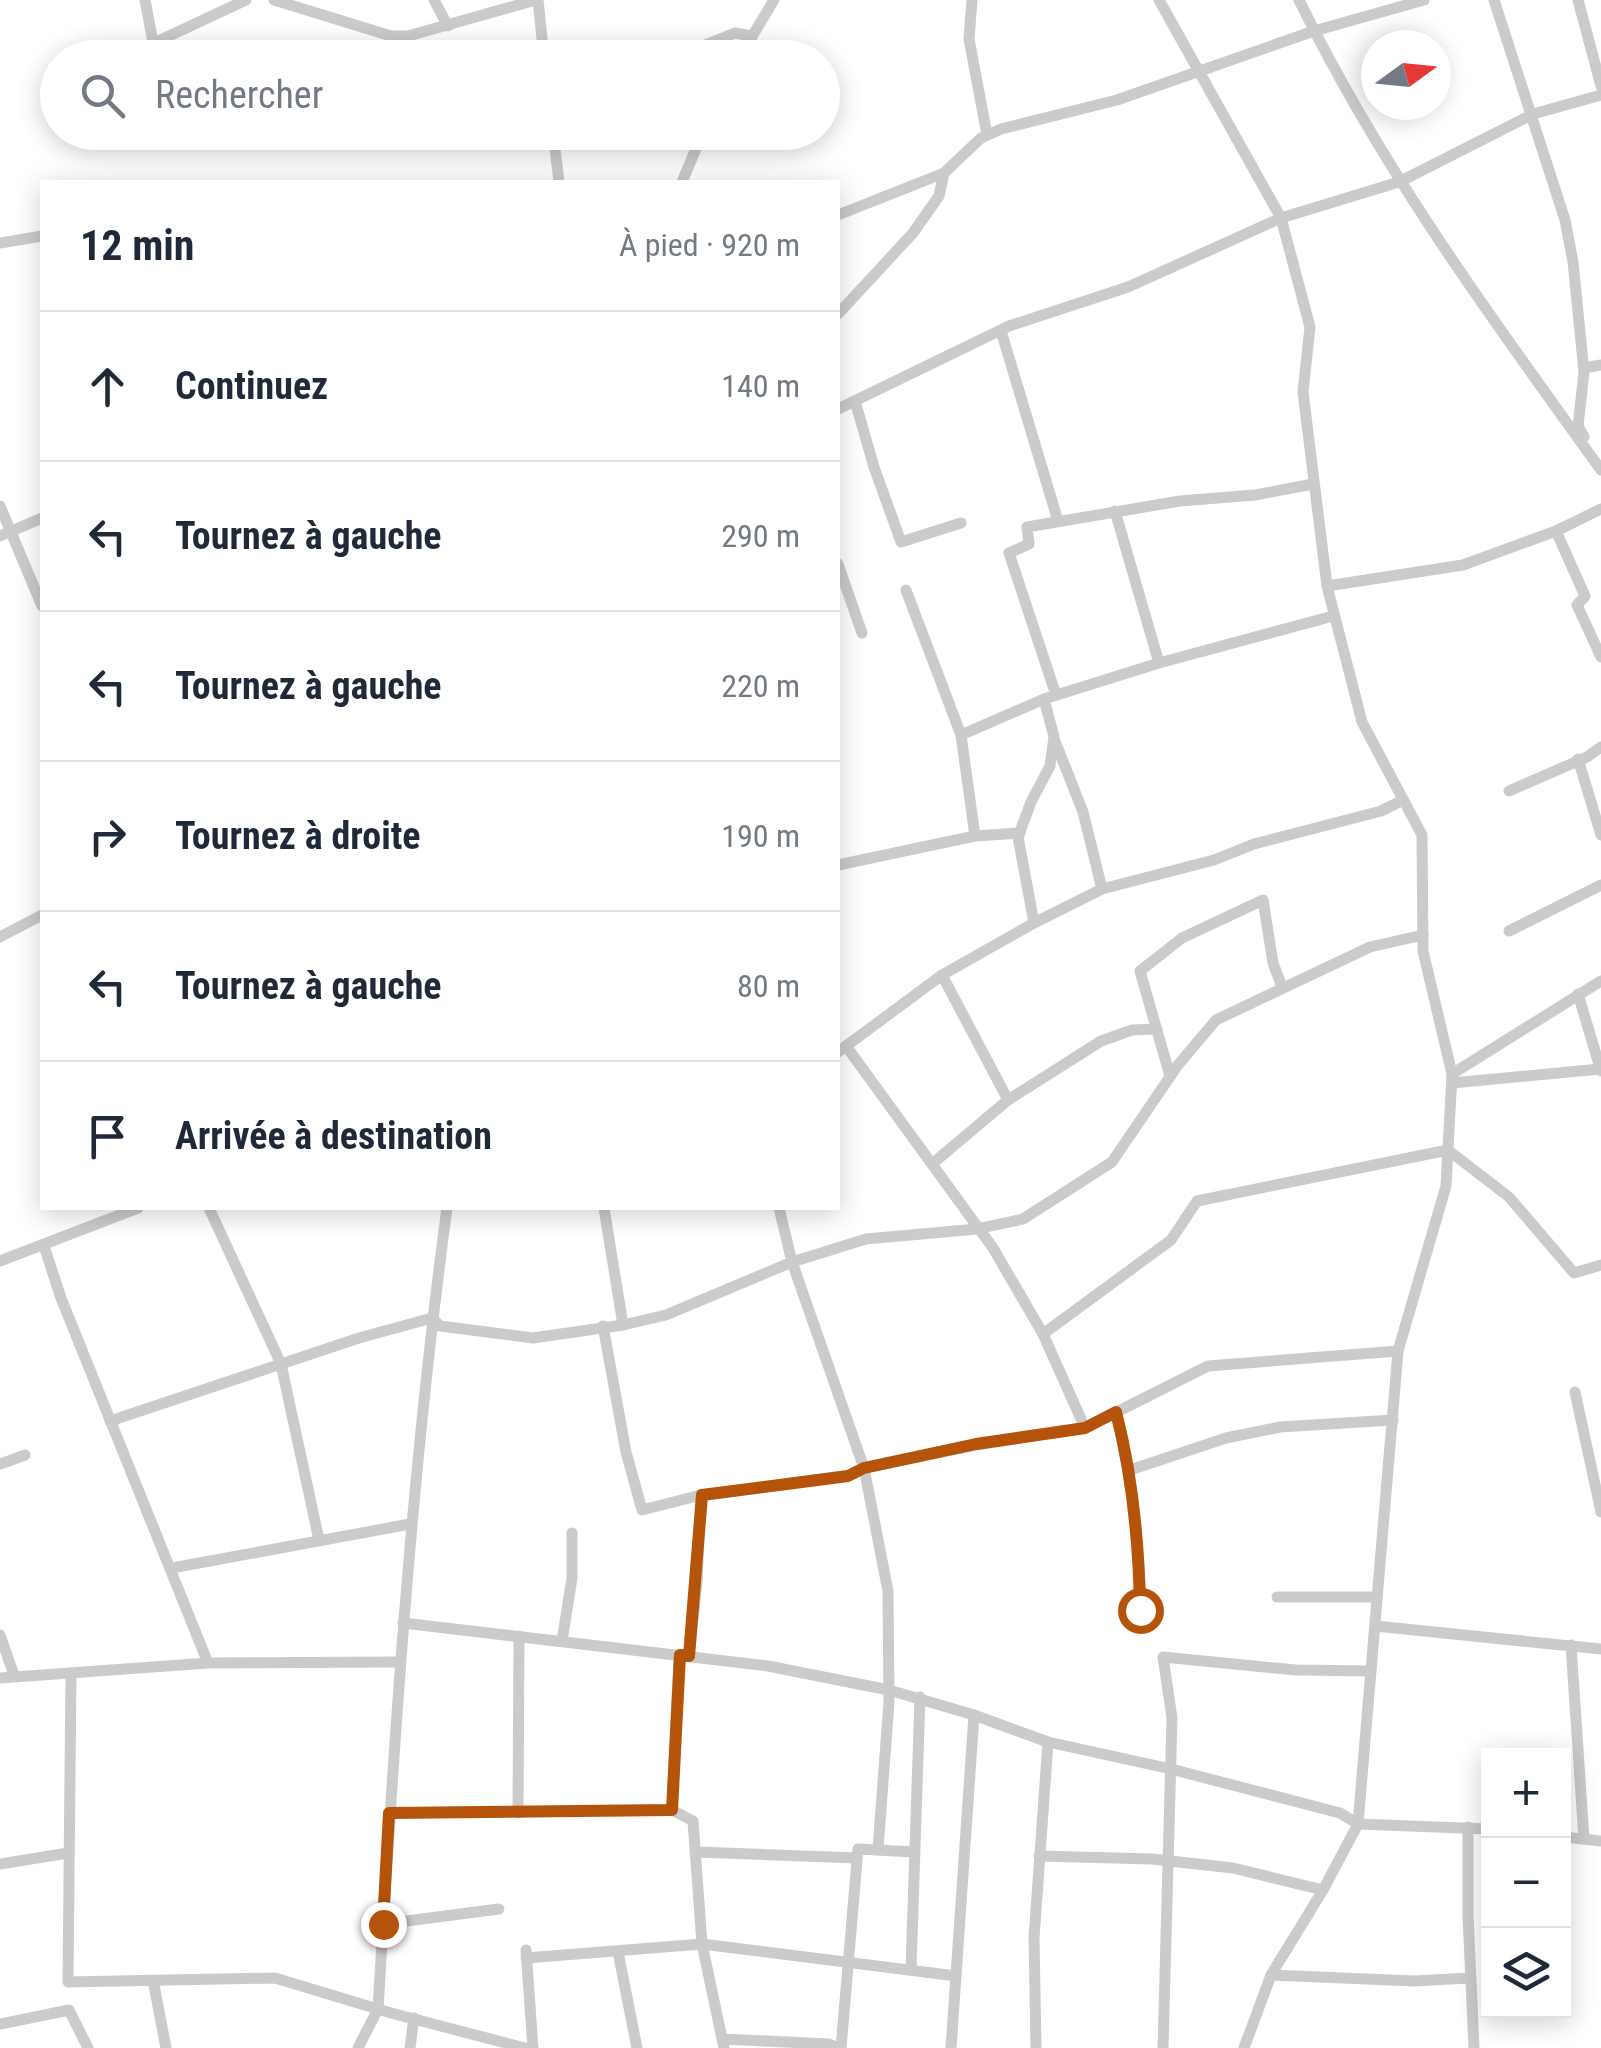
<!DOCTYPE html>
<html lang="fr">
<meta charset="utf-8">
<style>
:root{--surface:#fff;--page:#f6f6f7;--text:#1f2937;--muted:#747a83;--line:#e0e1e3}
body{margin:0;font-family:"Roboto Condensed",sans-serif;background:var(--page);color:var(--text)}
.controls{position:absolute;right:30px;bottom:30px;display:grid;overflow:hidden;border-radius:0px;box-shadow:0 5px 25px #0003}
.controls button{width:90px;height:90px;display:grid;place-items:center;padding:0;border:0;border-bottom:2px solid var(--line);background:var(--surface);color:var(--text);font:50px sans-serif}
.compass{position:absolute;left:1361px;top:30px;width:90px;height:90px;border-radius:50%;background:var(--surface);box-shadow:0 5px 25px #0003;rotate:75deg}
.stop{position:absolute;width:30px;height:30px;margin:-22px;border:8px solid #b45309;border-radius:50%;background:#fff}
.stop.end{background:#b45309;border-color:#fff;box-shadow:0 2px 10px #0008}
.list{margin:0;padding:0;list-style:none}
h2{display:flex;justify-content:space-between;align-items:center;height:130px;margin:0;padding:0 40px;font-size:42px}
h2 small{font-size:32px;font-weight:400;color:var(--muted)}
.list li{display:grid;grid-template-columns:65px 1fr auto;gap:30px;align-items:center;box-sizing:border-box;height:150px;padding:0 40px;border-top:2px solid var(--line)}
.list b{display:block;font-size:38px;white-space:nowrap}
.list em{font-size:32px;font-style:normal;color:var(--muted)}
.icon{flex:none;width:55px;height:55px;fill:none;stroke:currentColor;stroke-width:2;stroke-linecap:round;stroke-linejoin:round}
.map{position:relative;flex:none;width:1601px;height:2048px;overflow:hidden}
.search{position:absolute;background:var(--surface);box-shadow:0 5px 25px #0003;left:40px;top:40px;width:800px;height:110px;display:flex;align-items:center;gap:25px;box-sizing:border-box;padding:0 35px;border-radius:55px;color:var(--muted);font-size:38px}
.panel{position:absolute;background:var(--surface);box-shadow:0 5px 25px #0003;left:40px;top:180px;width:800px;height:1030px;border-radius:0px}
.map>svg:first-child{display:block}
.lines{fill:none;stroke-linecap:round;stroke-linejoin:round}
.minor{stroke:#cbcbcb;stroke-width:11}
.route{stroke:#b45309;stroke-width:12}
</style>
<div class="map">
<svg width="1601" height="2048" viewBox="0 0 1601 2048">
<rect width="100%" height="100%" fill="#fff"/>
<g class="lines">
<!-- minor -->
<g class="minor">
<polyline points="145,0 156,58"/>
<polyline points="274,0 391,36 408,36 536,0"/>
<polyline points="434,0 448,26"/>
<polyline points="538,0 544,58"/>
<polyline points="972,0 969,39 987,135"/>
<polyline points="1159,0 1281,218 1310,327 1303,392 1327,586 1362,722 1422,835 1423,951 1452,1074 1446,1186 1398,1351 1358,1824 1323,1890 1271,1975 1244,2048"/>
<path d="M 1299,0 C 1381,168 1492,319 1601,470"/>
<polyline points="1494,0 1565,220 1573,262 1584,372 1578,426 1584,437"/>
<polyline points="1578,0 1601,86"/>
<polyline points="154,43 246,0"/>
<polyline points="672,58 735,33 751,36"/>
<polyline points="739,58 774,0"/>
<polyline points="553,132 559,182"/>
<polyline points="682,182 703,132"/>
<polyline points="838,215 944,173"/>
<polyline points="0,243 42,236"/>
<polyline points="838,314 913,233 939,196 944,173 981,138 1001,129 1117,100 1314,31 1424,0"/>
<polyline points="1001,331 1058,521"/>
<polyline points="1584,368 1601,365"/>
<polyline points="855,401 874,467 901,542 961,523"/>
<polyline points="838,409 1009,326 1128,287 1281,218 1399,182 1533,114 1601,95"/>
<polyline points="0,506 42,606"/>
<polyline points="1115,511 1159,663"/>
<polyline points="1556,531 1585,596 1577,605 1601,657"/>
<polyline points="0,536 42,518"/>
<polyline points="838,564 862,633"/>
<polyline points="1327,586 1463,565 1556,531 1601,509"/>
<polyline points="906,590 961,735 975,836"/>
<polyline points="1056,695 1009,553 1029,544 1027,527 1180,501 1255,495 1313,484"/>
<polyline points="961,735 1044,699"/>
<polyline points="1055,741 1083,812 1102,889"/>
<polyline points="1578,759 1601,835"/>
<polyline points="1509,791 1587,757 1601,747"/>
<polyline points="838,865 975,836 1020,833"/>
<polyline points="1034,923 1102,889 1214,860 1254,844 1381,811 1403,800"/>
<polyline points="1509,931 1601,885"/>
<polyline points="0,937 42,915"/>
<polyline points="942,975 1008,1100"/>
<polyline points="1578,994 1601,1071"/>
<polyline points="846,1046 993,1248 1043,1334 1085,1428"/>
<polyline points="838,1052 942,975 1034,923 1018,837 1031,802 1050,766 1054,737 1044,699 1159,663 1333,616"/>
<polyline points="1452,1074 1601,981"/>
<polyline points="1170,1076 1140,971 1182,938 1263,900 1273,963 1282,987"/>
<polyline points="1452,1083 1600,1069"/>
<polyline points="932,1164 1008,1100 1101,1041 1132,1030 1157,1029"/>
<polyline points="209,1208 281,1364 319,1540"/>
<polyline points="604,1208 623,1325"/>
<polyline points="779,1208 792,1262 864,1468 888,1591 889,1702 878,1849"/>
<polyline points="44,1246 61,1298 208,1663"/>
<polyline points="0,1261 138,1208"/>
<polyline points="603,1326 626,1452 642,1510 701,1495 848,1476 864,1468 976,1445 1085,1428 1208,1366 1398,1351"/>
<polyline points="1043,1334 1171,1240 1197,1201 1448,1150 1509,1197 1574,1273 1601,1265"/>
<polyline points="1575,1392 1601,1512"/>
<path d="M 1116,1412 C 1132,1478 1139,1542 1141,1610"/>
<polyline points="110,1421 359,1338 432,1318 440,1326 533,1338 623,1325 666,1315 792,1262 866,1239 977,1229 1023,1219 1112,1162 1178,1065 1216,1020 1370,947 1423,935"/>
<polyline points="0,1464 25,1455"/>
<polyline points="1130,1470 1226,1438 1280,1427 1393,1420"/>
<polyline points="172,1568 410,1524"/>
<polyline points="1277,1597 1377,1597"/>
<polyline points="403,1623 768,1666 889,1690 974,1715 1048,1742 1171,1769 1340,1813 1358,1824 1488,1829"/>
<polyline points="1375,1626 1601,1649"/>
<polyline points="0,1635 14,1675"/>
<polyline points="562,1641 572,1578 572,1533"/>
<polyline points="1571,1645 1584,1839"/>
<polyline points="679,1655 672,1810 693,1821 702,1944 724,2048"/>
<polyline points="689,1656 697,1583 701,1495"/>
<polyline points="71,1673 68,1982 275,1978 391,2013 525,2048"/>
<polyline points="0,1678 208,1663 398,1662"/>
<polyline points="389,1813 672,1810"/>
<polyline points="518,1813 519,1636"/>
<polyline points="1468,1827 1468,1915 1474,2048"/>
<polyline points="1564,1837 1601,1841"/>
<polyline points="697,1852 856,1858"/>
<polyline points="1039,1856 1152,1859 1233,1868 1323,1890"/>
<polyline points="0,1864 68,1853"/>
<polyline points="383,1924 499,1909"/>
<polyline points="526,1950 533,2048"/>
<polyline points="618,1952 637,2048"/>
<polyline points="526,1958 702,1944 956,1976"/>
<polyline points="911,1969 920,1697"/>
<polyline points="1271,1975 1414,1981 1470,1978"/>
<polyline points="153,1980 166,2048"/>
<polyline points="0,2024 69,2010 88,2048"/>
<polyline points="722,2039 829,2044 838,2048"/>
<path d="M 358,2048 L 378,2009 C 394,1741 411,1474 447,1208"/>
<polyline points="410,2048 414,2018"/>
<polyline points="841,2048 858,1849 914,1852"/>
<polyline points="951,2048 974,1715"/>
<polyline points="1036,2048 1034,1938 1048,1742"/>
<polyline points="1163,2048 1172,1718 1163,1657 1296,1670 1371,1671"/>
</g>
</g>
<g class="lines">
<!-- route -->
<path class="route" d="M 383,1924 L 389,1813 L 672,1810 L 680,1655 L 689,1656 L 702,1495 L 848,1476 L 864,1468 L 976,1444 L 1085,1428 L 1116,1412 C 1133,1478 1139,1542 1140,1610"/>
</g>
</svg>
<div class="controls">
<button>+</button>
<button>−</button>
<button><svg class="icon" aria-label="layers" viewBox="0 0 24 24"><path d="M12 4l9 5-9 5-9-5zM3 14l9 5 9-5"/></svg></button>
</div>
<svg class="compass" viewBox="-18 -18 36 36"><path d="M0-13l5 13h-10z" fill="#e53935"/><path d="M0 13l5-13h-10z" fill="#747a83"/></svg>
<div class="stop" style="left:1140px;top:1610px"></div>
<div class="stop end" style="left:383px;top:1924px"></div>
<div class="search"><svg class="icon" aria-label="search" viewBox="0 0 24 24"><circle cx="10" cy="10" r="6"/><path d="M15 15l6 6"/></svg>Rechercher</div>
<section class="panel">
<h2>12 min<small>À pied · 920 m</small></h2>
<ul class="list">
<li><svg class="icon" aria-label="ahead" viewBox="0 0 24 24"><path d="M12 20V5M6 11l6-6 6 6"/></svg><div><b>Continuez</b></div><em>140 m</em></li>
<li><svg class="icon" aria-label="left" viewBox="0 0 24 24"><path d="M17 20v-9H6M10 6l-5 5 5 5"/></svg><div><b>Tournez à gauche</b></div><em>290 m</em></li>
<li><svg class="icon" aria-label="left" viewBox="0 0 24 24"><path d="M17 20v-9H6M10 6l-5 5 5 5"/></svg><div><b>Tournez à gauche</b></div><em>220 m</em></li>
<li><svg class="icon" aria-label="right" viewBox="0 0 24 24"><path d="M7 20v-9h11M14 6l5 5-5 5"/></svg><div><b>Tournez à droite</b></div><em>190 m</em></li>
<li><svg class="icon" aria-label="left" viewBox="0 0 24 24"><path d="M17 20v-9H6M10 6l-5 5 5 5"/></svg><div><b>Tournez à gauche</b></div><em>80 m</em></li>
<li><svg class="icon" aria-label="arrive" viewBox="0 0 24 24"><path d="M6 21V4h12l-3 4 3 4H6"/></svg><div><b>Arrivée à destination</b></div></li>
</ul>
</section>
</div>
